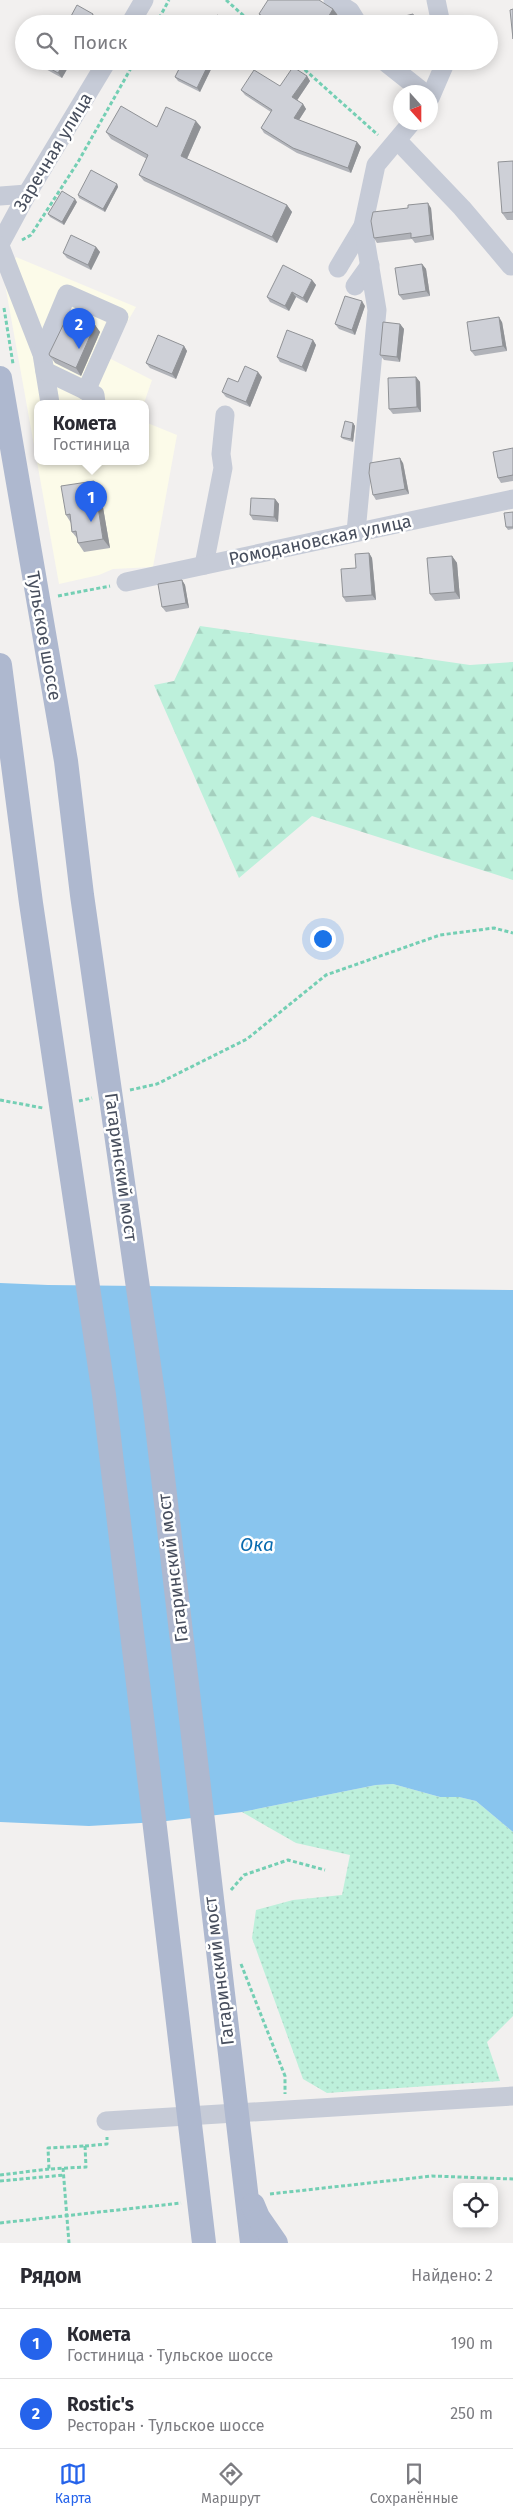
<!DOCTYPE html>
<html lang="ru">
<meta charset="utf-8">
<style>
:root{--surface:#fff;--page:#f2f2f3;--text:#2b2b33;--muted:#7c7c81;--line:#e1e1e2;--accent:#2563eb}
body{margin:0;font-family:"Fira Sans",sans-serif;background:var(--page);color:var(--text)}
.controls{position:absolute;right:15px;bottom:15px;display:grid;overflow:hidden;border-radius:10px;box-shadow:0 2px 12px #0003}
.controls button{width:45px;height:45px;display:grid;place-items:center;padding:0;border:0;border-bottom:1px solid var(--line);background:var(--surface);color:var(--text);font:25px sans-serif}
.compass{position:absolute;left:393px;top:85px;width:45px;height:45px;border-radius:50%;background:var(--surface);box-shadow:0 2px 12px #0003;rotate:159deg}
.you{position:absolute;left:322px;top:938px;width:18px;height:18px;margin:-12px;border:4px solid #fff;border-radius:50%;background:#1a73e8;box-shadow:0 0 0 8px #1a73e833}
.badge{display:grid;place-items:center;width:32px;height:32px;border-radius:50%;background:var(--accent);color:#fff;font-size:16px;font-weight:700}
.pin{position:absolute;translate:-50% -41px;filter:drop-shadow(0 1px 2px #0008)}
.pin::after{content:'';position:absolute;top:26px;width:18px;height:15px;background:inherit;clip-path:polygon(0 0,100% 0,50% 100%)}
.popup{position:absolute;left:34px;top:400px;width:115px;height:65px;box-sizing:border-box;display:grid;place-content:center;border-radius:10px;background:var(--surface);filter:drop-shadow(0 1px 4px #0005);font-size:16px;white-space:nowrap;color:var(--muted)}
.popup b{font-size:19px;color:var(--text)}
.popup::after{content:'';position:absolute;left:50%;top:100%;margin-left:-10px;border:10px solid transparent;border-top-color:var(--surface)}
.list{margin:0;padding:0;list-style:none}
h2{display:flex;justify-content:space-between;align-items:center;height:65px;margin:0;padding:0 20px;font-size:21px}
h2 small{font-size:16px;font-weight:400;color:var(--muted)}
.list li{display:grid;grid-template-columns:32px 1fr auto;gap:15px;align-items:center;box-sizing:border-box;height:70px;padding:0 20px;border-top:1px solid var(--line)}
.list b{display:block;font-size:19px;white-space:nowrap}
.list p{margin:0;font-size:16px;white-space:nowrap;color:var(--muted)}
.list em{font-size:16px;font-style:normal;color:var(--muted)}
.icon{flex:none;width:28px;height:28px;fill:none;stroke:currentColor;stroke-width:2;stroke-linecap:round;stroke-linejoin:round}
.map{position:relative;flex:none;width:513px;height:2243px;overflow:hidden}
.search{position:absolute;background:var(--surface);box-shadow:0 2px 12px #0003;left:15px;right:15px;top:15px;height:55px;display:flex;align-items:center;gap:12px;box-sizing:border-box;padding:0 18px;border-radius:28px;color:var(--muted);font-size:19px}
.sheet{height:205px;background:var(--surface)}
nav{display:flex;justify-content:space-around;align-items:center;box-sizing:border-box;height:70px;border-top:1px solid var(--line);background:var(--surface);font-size:14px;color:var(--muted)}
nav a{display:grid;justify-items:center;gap:2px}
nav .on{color:var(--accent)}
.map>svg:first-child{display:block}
.commercial{fill:#fcfbe9}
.grass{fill:url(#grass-dots)}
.forest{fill:url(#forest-firs)}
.water{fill:#89c5ee}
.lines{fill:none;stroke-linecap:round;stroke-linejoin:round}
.path{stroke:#74cfb4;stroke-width:3;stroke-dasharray:4 2.5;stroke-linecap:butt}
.minor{stroke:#c6cbd7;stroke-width:19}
.major{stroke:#aeb8cf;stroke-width:24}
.wall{fill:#b1b3b9}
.shaded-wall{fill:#909296}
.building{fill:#ced0d7;stroke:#909296}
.labels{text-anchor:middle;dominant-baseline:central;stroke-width:5;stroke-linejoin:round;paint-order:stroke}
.street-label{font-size:18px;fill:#474e5d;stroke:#fff}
.water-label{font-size:19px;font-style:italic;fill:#096baf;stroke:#fff}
</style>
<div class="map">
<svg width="513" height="2243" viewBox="0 0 513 2243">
<defs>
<pattern id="grass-dots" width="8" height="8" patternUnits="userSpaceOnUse" patternTransform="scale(1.25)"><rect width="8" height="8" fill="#bdf0db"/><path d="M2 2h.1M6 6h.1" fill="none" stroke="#a4cfbe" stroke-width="1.8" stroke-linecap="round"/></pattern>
<pattern id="forest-firs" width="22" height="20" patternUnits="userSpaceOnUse" patternTransform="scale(1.25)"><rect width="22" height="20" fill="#bdf0db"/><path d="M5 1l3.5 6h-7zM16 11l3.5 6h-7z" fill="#a4cfbe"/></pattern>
</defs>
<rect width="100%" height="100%" fill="#f2f0ef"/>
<!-- commercial -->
<polygon class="commercial" points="16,257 136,307 107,357 152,380 144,403 37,403 37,461 145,461 145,422 177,435 153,567 113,569 99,575 59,584 3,273 10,270"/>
<!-- grass -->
<polygon class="grass" points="393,1784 440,1797 459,1797 476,1801 513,1832 513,2016 487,2042 500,2081 327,2093 303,2079 252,1938 256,1910 293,1900 342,1895 350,1855 296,1843 242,1812 376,1785"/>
<!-- forest -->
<polygon class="forest" points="200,626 470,665 513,662 513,880 312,816 239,878 154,685 174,681"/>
<!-- water -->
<polygon class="water" points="0,1283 48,1285 513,1290 513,1832 476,1801 459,1797 440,1797 393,1784 376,1785 242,1812 158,1822 89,1826 0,1822"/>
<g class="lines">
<!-- path -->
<g class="path">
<polyline points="226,0 253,24"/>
<polyline points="156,24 169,0"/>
<polyline points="295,61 378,135"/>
<polyline points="22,240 31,235 78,162 135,61"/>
<polyline points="4,308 13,364"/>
<polyline points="58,596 110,586"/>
<polyline points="130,1090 157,1084 247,1039 326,975 440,935 494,928 513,933"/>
<polyline points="0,1100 43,1108"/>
<polyline points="79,1101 92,1098"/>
<polyline points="231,1890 244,1875 288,1860 325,1870"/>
<polyline points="241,1964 285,2076 285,2094"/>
<polygon points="85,2146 86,2167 49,2169 48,2148"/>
<polyline points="85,2146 107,2144 107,2137"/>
<polyline points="63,2168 69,2243"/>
<polyline points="0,2175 49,2169"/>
<polyline points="0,2181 64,2175"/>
<polyline points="270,2194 432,2176 513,2179"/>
<polyline points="0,2223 181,2203"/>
</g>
<!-- minor -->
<g class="minor">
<polyline points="333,0 350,11 358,24"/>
<polyline points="436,0 441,24"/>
<polyline points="130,24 144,0"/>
<polyline points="384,61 423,92"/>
<polyline points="430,98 446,61"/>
<polyline points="398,141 462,208 511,266"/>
<polyline points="0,196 27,194"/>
<polyline points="0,244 27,194 107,61"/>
<polyline points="0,246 42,354 50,403"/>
<polyline points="338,268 363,226"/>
<polyline points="355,286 370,265"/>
<polyline points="42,354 67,294 119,317 86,391"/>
<polyline points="45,371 95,395 96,403"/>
<polyline points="356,532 377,310 363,226 376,165 412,122"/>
<polyline points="204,565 223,468 221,454 225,415"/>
<polyline points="126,582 513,499"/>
<polyline points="106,2121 513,2096"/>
</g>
<!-- major -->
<g class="major">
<polyline points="0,378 66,761 82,895 154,1400 252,2243"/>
<polyline points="0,665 31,903 104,1395 204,2243"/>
<polyline points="253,2205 258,2217 276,2243"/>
</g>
</g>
<!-- wall -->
<g class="wall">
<polygon points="333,9 340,18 336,24 267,24 259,14"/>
<polygon points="31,61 68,61 70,64 62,78"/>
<polygon points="183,61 215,61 200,92 178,81 175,77"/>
<polygon points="307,76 310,81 297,100 303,104 306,109 299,120 357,142 361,147 351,173 297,153 264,133 261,128 271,112 245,95 241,90 280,86"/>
<polygon points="157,127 201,127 187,159 287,205 292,212 277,243 144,181 139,175 147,159 111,139 106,132"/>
<polygon points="513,161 513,220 507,220 502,213"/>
<polygon points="117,184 118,187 105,212 79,198 78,195"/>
<polygon points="77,202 64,225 50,217 48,214"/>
<polygon points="431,208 434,240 415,243 412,239 377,243 374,238"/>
<polygon points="96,247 100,252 91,270 67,258 63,253"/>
<polygon points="422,264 426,269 430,296 403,300 399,295"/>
<polygon points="312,280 316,285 307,303 296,297 289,311 270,302 267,297"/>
<polygon points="365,306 355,335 339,329 335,324"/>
<polygon points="502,322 507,351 475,356 471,351"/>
<polygon points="400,324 404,329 400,362 384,360 380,355"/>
<polygon points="95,325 100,332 81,376 55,363 50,356"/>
<polygon points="313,340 316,345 306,372 280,362 277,357"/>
<polygon points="184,346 187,351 176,379 150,368 146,363"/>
<polygon points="262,377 250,407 226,397 222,392 238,382"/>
<polygon points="416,377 420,382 421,412 393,414 389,409"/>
<polygon points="353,423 355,426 353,442 343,439 341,437"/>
<polygon points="513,448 513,481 501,483 498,478"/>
<polygon points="403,463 409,494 376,500 373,495"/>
<polygon points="100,490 110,548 84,552 78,543 77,538 72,532 71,523 66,515"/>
<polygon points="275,499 279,504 278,522 253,520 250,515"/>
<polygon points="513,512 513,529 508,530 506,527"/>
<polygon points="369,553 372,558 376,600 346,602 343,597 356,568"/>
<polygon points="452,556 457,563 460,599 435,601 430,594"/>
<polygon points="182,580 185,585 189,608 166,612 162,607"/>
</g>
<!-- shaded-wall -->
<g class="shaded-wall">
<polygon points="333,9 340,18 336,24 324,24"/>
<polygon points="93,14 94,16 90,24 87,24"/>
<polygon points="413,14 416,19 418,24 415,24"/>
<polygon points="65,61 68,61 70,64 62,78 58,73"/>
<polygon points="210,61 215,61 200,92 197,88"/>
<polygon points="307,76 310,81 296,102 292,97"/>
<polygon points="303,104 306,109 297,123 294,118"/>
<polygon points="196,121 201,127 185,163 181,156"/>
<polygon points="357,142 361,147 351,173 348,168"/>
<polygon points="117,184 118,187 105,212 103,209"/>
<polygon points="75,199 77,202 64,225 62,222"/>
<polygon points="428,203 431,208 434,240 431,235"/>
<polygon points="287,205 292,212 277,243 272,237"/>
<polygon points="96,247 100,252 91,270 88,265"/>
<polygon points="422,264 426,269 430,296 426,291"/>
<polygon points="312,280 316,285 307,303 303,298"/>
<polygon points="292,292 296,297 289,311 285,306"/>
<polygon points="362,301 365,306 355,335 352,330"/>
<polygon points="499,317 502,322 507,351 503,346"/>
<polygon points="400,324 404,329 400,362 397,357"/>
<polygon points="95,325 100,332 81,376 76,368"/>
<polygon points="313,340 316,345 306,372 302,367"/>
<polygon points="184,346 187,351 176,379 172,374"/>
<polygon points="258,372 262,377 250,407 246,402"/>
<polygon points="416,377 420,382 421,412 417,407"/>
<polygon points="353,423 355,426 353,442 351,439"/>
<polygon points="400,458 403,463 409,494 405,489"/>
<polygon points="94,481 100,490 110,548 103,539"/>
<polygon points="275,499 279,504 278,522 274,517"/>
<polygon points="369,553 372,558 376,600 372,595"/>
<polygon points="452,556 457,563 460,599 455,592"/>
<polygon points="182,580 185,585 189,608 186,603"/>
</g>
<!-- building -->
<g class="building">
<polygon points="268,0 319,0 333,9 324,24 275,24 259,14"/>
<polygon points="77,5 93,14 87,24 80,24 70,18"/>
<polygon points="513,9 513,39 510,10"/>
<polygon points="413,14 415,24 381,24 381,22"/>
<polygon points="217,15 237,24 213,24"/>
<polygon points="37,61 65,61 58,73"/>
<polygon points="183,61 210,61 197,88 175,77"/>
<polygon points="293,67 307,76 292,97 303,104 294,118 357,142 348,168 293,148 261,128 272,110 241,90 254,70 280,86"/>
<polygon points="121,106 157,127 166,107 196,121 181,156 287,205 272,237 139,175 148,155 106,132"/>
<polygon points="513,161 513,212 502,213 498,162"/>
<polygon points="91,170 117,184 103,209 78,195"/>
<polygon points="62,191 75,199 62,222 48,214"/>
<polygon points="428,203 431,235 411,238 411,233 374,238 371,221 373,212 408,208 408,205"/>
<polygon points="71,235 96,247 88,265 63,253"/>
<polygon points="422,264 426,291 399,295 395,268"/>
<polygon points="283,265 312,280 303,298 292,292 285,306 267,297"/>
<polygon points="345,296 362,301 352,330 335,324"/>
<polygon points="69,313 95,325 76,368 50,356 49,354"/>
<polygon points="499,317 503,346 471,351 467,322"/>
<polygon points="383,322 400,324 397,357 380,355"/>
<polygon points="287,330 313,340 302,367 277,357"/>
<polygon points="158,335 184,346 172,374 146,363"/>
<polygon points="245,366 258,372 246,402 222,392 228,378 238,382"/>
<polygon points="416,377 417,407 389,409 388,378"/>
<polygon points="345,421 353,423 351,439 341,437"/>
<polygon points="513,448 513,475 498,478 493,452"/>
<polygon points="400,458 405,489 373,495 369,473 370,463"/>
<polygon points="94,481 103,539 78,543 76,531 72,532 70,514 66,515 61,486"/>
<polygon points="251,498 275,499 274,517 250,515"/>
<polygon points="513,512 513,527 506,527 504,513"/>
<polygon points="369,553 372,595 343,597 341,569 356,568 355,554"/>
<polygon points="452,556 455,592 430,594 427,558"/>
<polygon points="182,580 186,603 162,607 158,584"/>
</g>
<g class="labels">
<!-- street labels -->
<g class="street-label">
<text transform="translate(53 152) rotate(-59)">Заречная улица</text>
<text transform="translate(320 540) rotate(-12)">Ромодановская улица</text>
<text transform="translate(44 636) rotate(80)">Тульское шоссе</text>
<text transform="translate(121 1167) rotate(82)">Гагаринский мост</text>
<text transform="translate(173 1568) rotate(-97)">Гагаринский мост</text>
<text transform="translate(219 1971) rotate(-97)">Гагаринский мост</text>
</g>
<!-- water labels -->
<g class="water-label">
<text x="257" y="1544">Ока</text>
</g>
</g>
</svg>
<div class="controls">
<button><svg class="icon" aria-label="locate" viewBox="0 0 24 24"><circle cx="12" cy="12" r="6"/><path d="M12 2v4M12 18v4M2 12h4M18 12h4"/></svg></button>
</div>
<svg class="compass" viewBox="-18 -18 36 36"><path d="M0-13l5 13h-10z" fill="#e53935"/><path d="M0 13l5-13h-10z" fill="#7c7c81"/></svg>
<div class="you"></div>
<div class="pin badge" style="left:91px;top:522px">1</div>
<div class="popup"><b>Комета</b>Гостиница</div>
<div class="pin badge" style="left:79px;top:349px">2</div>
<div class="search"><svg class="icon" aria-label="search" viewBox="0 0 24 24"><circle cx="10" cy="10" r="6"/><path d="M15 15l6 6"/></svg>Поиск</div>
</div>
<section class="sheet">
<h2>Рядом<small>Найдено: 2</small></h2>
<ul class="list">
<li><span class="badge">1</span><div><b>Комета</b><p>Гостиница · Тульское шоссе</p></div><em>190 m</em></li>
<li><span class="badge">2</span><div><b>Rostic's</b><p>Ресторан · Тульское шоссе</p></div><em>250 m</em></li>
</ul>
</section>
<nav>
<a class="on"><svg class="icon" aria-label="map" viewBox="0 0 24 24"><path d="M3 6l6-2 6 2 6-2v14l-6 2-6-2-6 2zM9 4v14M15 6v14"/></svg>Карта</a>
<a><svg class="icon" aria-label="directions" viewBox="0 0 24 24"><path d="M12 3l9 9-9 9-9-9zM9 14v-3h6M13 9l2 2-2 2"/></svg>Маршрут</a>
<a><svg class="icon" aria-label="saved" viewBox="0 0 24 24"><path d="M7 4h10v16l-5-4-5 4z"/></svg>Сохранённые</a>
</nav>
